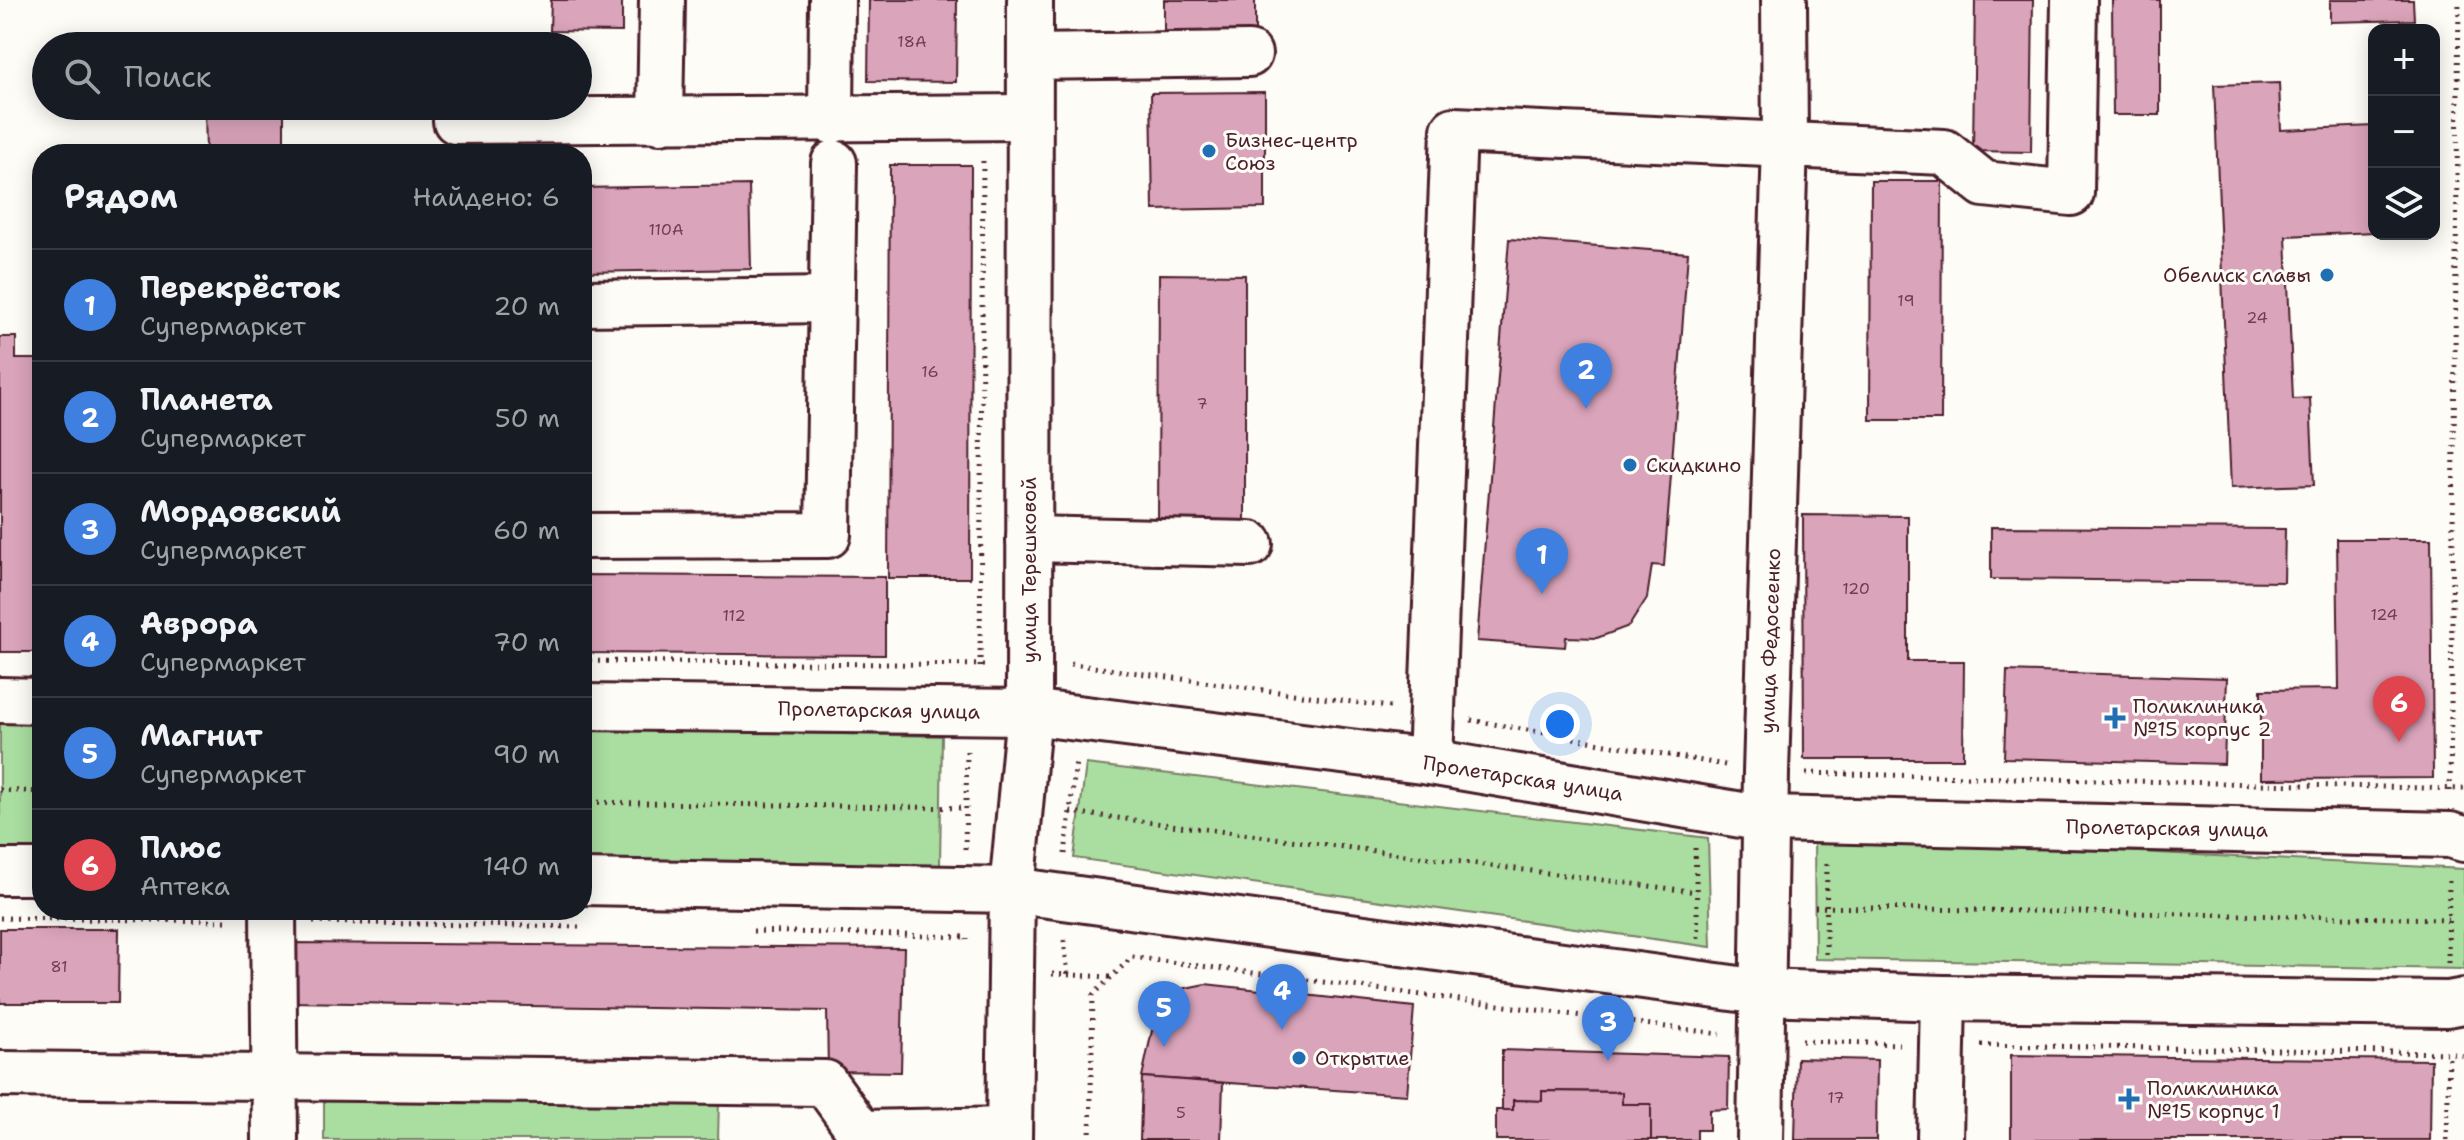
<!DOCTYPE html>
<html lang="ru">
<meta charset="utf-8">
<style>
:root{--surface:#171b24;--page:#20242c;--text:#f1f3f6;--muted:#9ea1a6;--line:#363941;--accent:#1f6fb2}
body{margin:0;font-family:"Shantell Sans",sans-serif;background:var(--page);color:var(--text)}
.controls{position:absolute;right:24px;top:24px;display:grid;overflow:hidden;border-radius:16px;box-shadow:0 4px 20px #0003}
.controls button{width:72px;height:72px;display:grid;place-items:center;padding:0;border:0;border-bottom:2px solid var(--line);background:var(--surface);color:var(--text);font:40px sans-serif}
.you{position:absolute;left:1560px;top:724px;width:28px;height:28px;margin:-20px;border:6px solid #fff;border-radius:50%;background:#1a73e8;box-shadow:0 0 0 12px #1a73e833}
.badge{display:grid;place-items:center;width:52px;height:52px;border-radius:50%;background:var(--accent);color:#fff;font-size:26px;font-weight:700}
.pin{position:absolute;translate:-50% -66px;filter:drop-shadow(0 2px 4px #0008)}
.pin::after{content:'';position:absolute;top:42px;width:28px;height:24px;background:inherit;clip-path:polygon(0 0,100% 0,50% 100%)}
.list{margin:0;padding:0;list-style:none}
h2{display:flex;justify-content:space-between;align-items:center;height:104px;margin:0;padding:0 32px;font-size:34px}
h2 small{font-size:26px;font-weight:400;color:var(--muted)}
.list li{display:grid;grid-template-columns:52px 1fr auto;gap:24px;align-items:center;box-sizing:border-box;height:112px;padding:0 32px;border-top:2px solid var(--line)}
.list b{display:block;font-size:30px;white-space:nowrap}
.list p{margin:0;font-size:26px;white-space:nowrap;color:var(--muted)}
.list em{font-size:26px;font-style:normal;color:var(--muted)}
.icon{flex:none;width:44px;height:44px;fill:none;stroke:currentColor;stroke-width:2;stroke-linecap:round;stroke-linejoin:round}
.map{position:relative;flex:none;width:2464px;height:1140px;overflow:hidden}
.search{position:absolute;background:var(--surface);box-shadow:0 4px 20px #0003;left:32px;top:32px;width:560px;height:88px;display:flex;align-items:center;gap:20px;box-sizing:border-box;padding:0 28px;border-radius:44px;color:var(--muted);font-size:30px}
.panel{position:absolute;background:var(--surface);box-shadow:0 4px 20px #0003;left:32px;top:144px;width:560px;height:776px;border-radius:32px}
.map>svg:first-child{display:block}
.green{fill:#aadea0;stroke:#7a7e66;stroke-width:2}
.building{fill:#daa4ba;stroke:#4a1f2b;stroke-width:2}
.lines{fill:none;stroke-linecap:round;stroke-linejoin:round}
.minor-casing{stroke:#4a1f2b;stroke-width:50}
.path{stroke:#4a1f2b;stroke-width:5;stroke-dasharray:2 6;stroke-linecap:butt}
.minor{stroke:#fdfcf7;stroke-width:44}
.poi-dot{fill:#1f6fb2;stroke:#fdfcf7;stroke-width:3}
.labels{text-anchor:middle;dominant-baseline:central;stroke-width:6;stroke-linejoin:round;paint-order:stroke}
.number-label{font-size:16px;fill:#6e404f}
.poi-label{font-size:20px;fill:#4a1f2b;stroke:#fdfcf7;text-anchor:start}
.street-label{font-size:20px;fill:#4a1f2b;stroke:#fdfcf7}
</style>
<div class="map">
<svg width="2464" height="1140" viewBox="0 0 2464 1140">
<rect width="100%" height="100%" fill="#fdfcf7"/>
<filter id="ink" filterUnits="userSpaceOnUse"><feTurbulence type="fractalNoise" baseFrequency=".0125" numOctaves="2"/><feDisplacementMap in="SourceGraphic" scale="16" xChannelSelector="R" yChannelSelector="G"/><feConvolveMatrix kernelMatrix="1 2 1 2 8 2 1 2 1" color-interpolation-filters="sRGB"/></filter>
<g filter="url(#ink)">
<!-- green -->
<g class="green">
<polygon points="0,719 42,720 42,850 0,850"/>
<polygon points="582,729 942,736 940,866 582,860"/>
<polygon points="1086,764 1708,838 1711,947 1074,858"/>
<polygon points="1814,835 2464,869 2464,969 1815,959"/>
<polygon points="324,1094 719,1099 718,1140 324,1140"/>
</g>
<!-- building -->
<g class="building">
<polygon points="551,0 622,0 622,32 550,31"/>
<polygon points="957,0 956,82 868,81 869,0"/>
<polygon points="1164,0 1255,0 1255,42 1164,41"/>
<polygon points="1975,0 2033,0 2031,152 1973,151"/>
<polygon points="2112,0 2160,0 2160,115 2113,115"/>
<polygon points="2330,0 2413,0 2414,20 2330,22"/>
<polygon points="2279,83 2281,130 2374,126 2374,232 2286,236 2293,399 2310,398 2314,485 2231,488 2214,85"/>
<polygon points="1265,92 1265,208 1153,210 1151,93"/>
<polygon points="205,106 284,106 284,154 206,154"/>
<polygon points="890,165 971,165 970,578 888,578"/>
<polygon points="1871,181 1942,181 1941,420 1870,420"/>
<polygon points="749,185 751,269 582,272 582,188"/>
<polygon points="1509,239 1688,253 1664,566 1652,565 1647,598 1629,626 1597,638 1566,637 1565,647 1477,641"/>
<polygon points="1159,274 1245,275 1245,531 1158,531"/>
<polygon points="0,337 16,337 16,359 42,359 42,652 0,652"/>
<polygon points="1803,515 1908,516 1908,661 1964,661 1963,759 1804,759"/>
<polygon points="1991,527 2285,529 2284,582 1991,579"/>
<polygon points="2337,539 2431,539 2433,778 2261,779 2261,690 2339,689"/>
<polygon points="582,575 885,577 885,655 582,653"/>
<polygon points="2007,671 2227,678 2224,764 2004,758"/>
<polygon points="0,929 119,929 118,1003 0,1003"/>
<polygon points="292,943 904,948 901,1072 828,1071 827,1011 291,1002"/>
<polygon points="1205,984 1414,1007 1407,1095 1142,1077 1156,1012 1171,991"/>
<polygon points="1502,1050 1729,1057 1728,1109 1709,1110 1709,1130 1697,1130 1697,1140 1651,1140 1651,1104 1622,1104 1622,1092 1542,1091 1542,1101 1513,1100 1513,1110 1502,1110"/>
<polygon points="2011,1055 2431,1060 2430,1140 2011,1140"/>
<polygon points="1797,1058 1877,1060 1876,1140 1795,1140"/>
<polygon points="1142,1077 1223,1083 1221,1140 1140,1140"/>
<polygon points="1542,1091 1622,1092 1622,1104 1651,1104 1651,1140 1496,1140 1496,1110 1513,1110 1513,1100 1542,1101"/>
</g>
<g class="lines">
<defs>
<g id="minor">
<polyline points="1030,57 1249,54"/>
<polyline points="456,121 1029,117"/>
<polyline points="660,121 662,0"/>
<polyline points="831,121 832,0"/>
<polyline points="582,303 831,300"/>
<polyline points="582,536 828,535 834,163"/>
<polyline points="1029,539 1250,544"/>
<polyline points="0,700 42,701"/>
<polyline points="582,707 1029,712 1430,762 1765,819 2450,835 2464,839"/>
<polyline points="1430,762 1454,130 1944,152 1984,184 2071,193 2074,0"/>
<polyline points="0,872 42,872"/>
<polyline points="582,882 1012,890 1761,992 1943,998 2448,1004 2464,1001"/>
<polyline points="273,910 275,1140"/>
<polyline points="0,1074 825,1083 861,1133 1009,1130"/>
<polyline points="1009,1140 1012,890 1029,712 1030,0"/>
<polyline points="1760,1140 1766,772 1785,143 1784,0"/>
<polyline points="1940,1140 1943,998"/>
</g>
</defs>
<!-- minor casing -->
<use href="#minor" class="minor-casing"/>
<!-- path -->
<g class="path">
<polyline points="582,661 989,665"/>
<polyline points="1071,664 1390,707"/>
<polyline points="980,667 983,157"/>
<polyline points="1471,720 1725,765"/>
<polyline points="1806,773 2464,789"/>
<polyline points="0,790 42,792"/>
<polyline points="2450,791 2459,0"/>
<polyline points="582,802 966,808"/>
<polyline points="1070,812 1697,892"/>
<polyline points="1695,848 1698,942"/>
<polyline points="965,849 967,751"/>
<polyline points="1065,854 1076,761"/>
<polyline points="1815,907 2448,919"/>
<polyline points="0,918 231,921"/>
<polyline points="313,922 579,927"/>
<polyline points="753,931 967,937 967,940"/>
<polyline points="1064,940 1068,975"/>
<polyline points="1826,954 1827,861"/>
<polyline points="2448,963 2449,877"/>
<polyline points="1052,974 1110,977"/>
<polyline points="1802,1041 1899,1044"/>
<polyline points="1981,1045 2449,1053 2464,1056"/>
<polyline points="1090,1140 1093,995 1132,957 1720,1034"/>
<polyline points="2447,1140 2449,1053"/>
</g>
<!-- minor -->
<use href="#minor" class="minor"/>
</g>
</g>
<!-- markers -->
<g class="poi-dot">
<circle cx="1209" cy="151" r="8"/>
<circle cx="2327" cy="275" r="8"/>
<circle cx="1630" cy="465" r="8"/>
<path d="M2111 706h8v8h8v8h-8v8h-8v-8h-8v-8h8z"/>
<circle cx="1299" cy="1058" r="8"/>
<path d="M2125 1087h8v8h8v8h-8v8h-8v-8h-8v-8h8z"/>
</g>
<g class="labels">
<!-- number labels -->
<g class="number-label">
<text x="912" y="41">18А</text>
<text x="666" y="229">110А</text>
<text x="1906" y="300">19</text>
<text x="2257" y="317">24</text>
<text x="930" y="371">16</text>
<text x="1202" y="403">7</text>
<text x="1856" y="588">120</text>
<text x="2384" y="614">124</text>
<text x="734" y="615">112</text>
<text x="59" y="966">81</text>
<text x="1836" y="1097">17</text>
<text x="1181" y="1112">5</text>
</g>
<!-- poi labels -->
<g class="poi-label">
<text x="1225" y="140">Бизнес-центр<tspan x="1225" dy="23">Союз</tspan></text>
<text x="2311" y="275" text-anchor="end">Обелиск славы</text>
<text x="1646" y="465">Скидкино</text>
<text x="2133" y="706">Поликлиника<tspan x="2133" dy="23">№15 корпус 2</tspan></text>
<text x="1315" y="1058">Открытие</text>
<text x="2147" y="1088">Поликлиника<tspan x="2147" dy="23">№15 корпус 1</tspan></text>
</g>
<!-- street labels -->
<g class="street-label">
<text transform="translate(1029 570) rotate(-90)">улица Терешковой</text>
<text transform="translate(1770 641) rotate(-88)">улица Федосеенко</text>
<text transform="translate(879 710) rotate(1)">Пролетарская улица</text>
<text transform="translate(1523 778) rotate(9)">Пролетарская улица</text>
<text transform="translate(2167 828) rotate(1)">Пролетарская улица</text>
</g>
</g>
</svg>
<div class="controls">
<button>+</button>
<button>−</button>
<button><svg class="icon" aria-label="layers" viewBox="0 0 24 24"><path d="M12 4l9 5-9 5-9-5zM3 14l9 5 9-5"/></svg></button>
</div>
<div class="you"></div>
<div class="pin badge" style="left:1542px;top:594px;background:#3f7fe0">1</div>
<div class="pin badge" style="left:1586px;top:409px;background:#3f7fe0">2</div>
<div class="pin badge" style="left:1608px;top:1061px;background:#3f7fe0">3</div>
<div class="pin badge" style="left:1282px;top:1030px;background:#3f7fe0">4</div>
<div class="pin badge" style="left:1164px;top:1047px;background:#3f7fe0">5</div>
<div class="pin badge" style="left:2399px;top:742px;background:#e0444e">6</div>
<div class="search"><svg class="icon" aria-label="search" viewBox="0 0 24 24"><circle cx="10" cy="10" r="6"/><path d="M15 15l6 6"/></svg>Поиск</div>
<section class="panel">
<h2>Рядом<small>Найдено: 6</small></h2>
<ul class="list">
<li><span class="badge" style="background:#3f7fe0">1</span><div><b>Перекрёсток</b><p>Супермаркет</p></div><em>20 m</em></li>
<li><span class="badge" style="background:#3f7fe0">2</span><div><b>Планета</b><p>Супермаркет</p></div><em>50 m</em></li>
<li><span class="badge" style="background:#3f7fe0">3</span><div><b>Мордовский</b><p>Супермаркет</p></div><em>60 m</em></li>
<li><span class="badge" style="background:#3f7fe0">4</span><div><b>Аврора</b><p>Супермаркет</p></div><em>70 m</em></li>
<li><span class="badge" style="background:#3f7fe0">5</span><div><b>Магнит</b><p>Супермаркет</p></div><em>90 m</em></li>
<li><span class="badge" style="background:#e0444e">6</span><div><b>Плюс</b><p>Аптека</p></div><em>140 m</em></li>
</ul>
</section>
</div>
